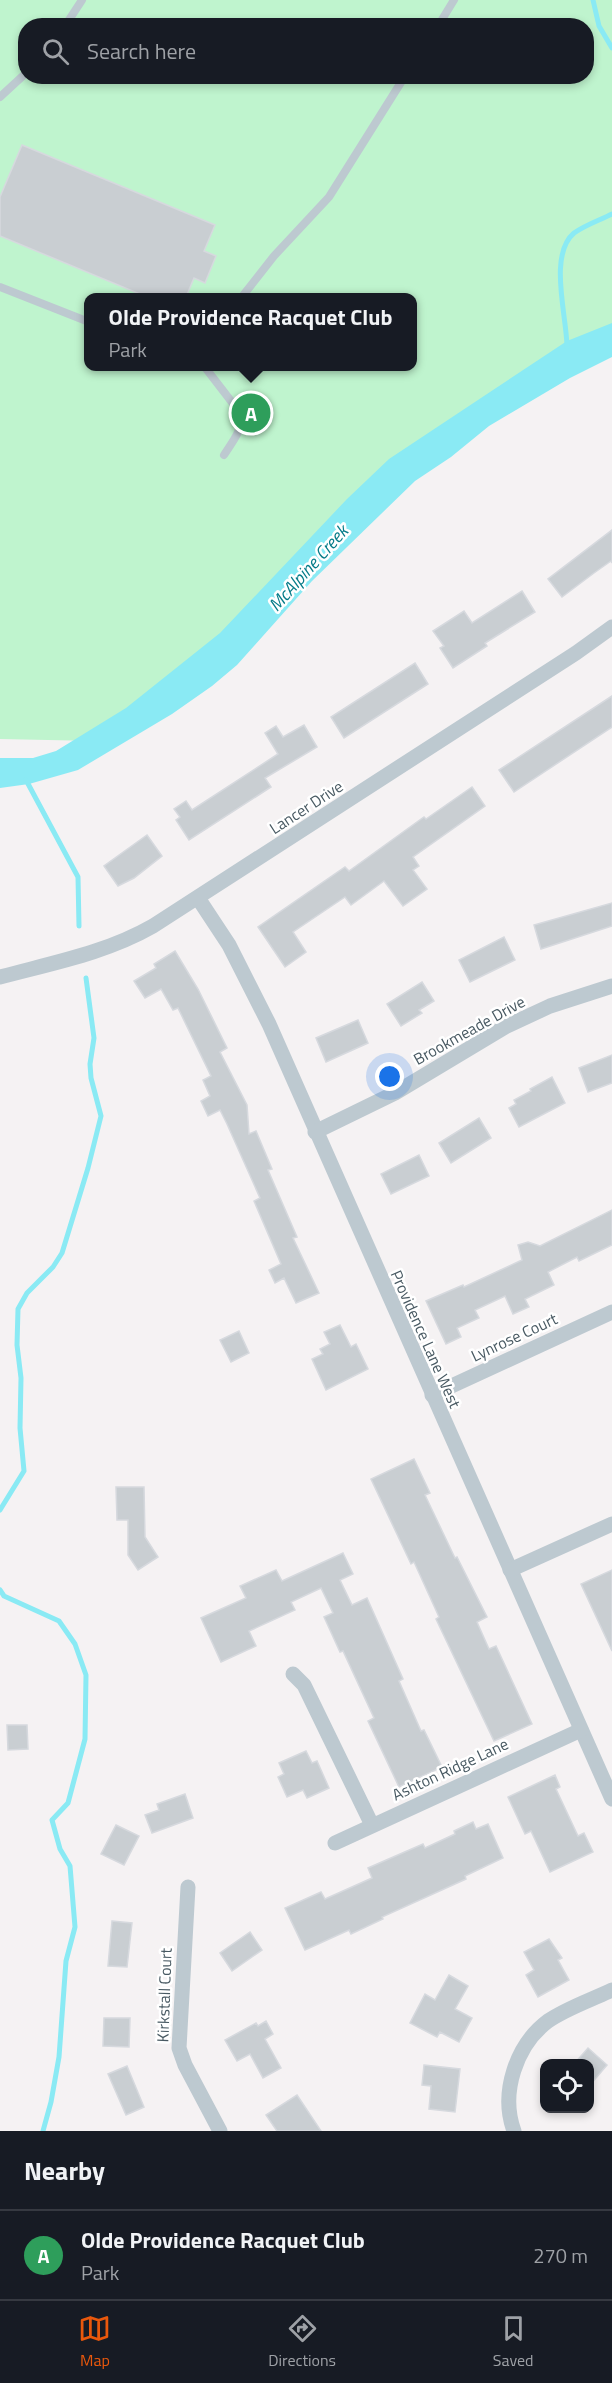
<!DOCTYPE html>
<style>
:root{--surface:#171b24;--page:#242831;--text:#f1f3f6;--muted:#9ea1a6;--line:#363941;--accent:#ea580c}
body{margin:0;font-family:"Titillium Web",sans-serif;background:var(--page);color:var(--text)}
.controls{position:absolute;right:18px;bottom:18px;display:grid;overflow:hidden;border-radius:12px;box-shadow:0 3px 9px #0003}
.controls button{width:54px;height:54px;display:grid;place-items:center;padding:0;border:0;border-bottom:2px solid var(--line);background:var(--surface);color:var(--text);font:30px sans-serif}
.you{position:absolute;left:390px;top:1077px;width:21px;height:21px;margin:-15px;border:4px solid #fff;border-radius:50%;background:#1a73e8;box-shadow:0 0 0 9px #1a73e833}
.badge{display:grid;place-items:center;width:39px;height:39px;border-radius:50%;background:var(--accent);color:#fff;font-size:20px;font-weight:700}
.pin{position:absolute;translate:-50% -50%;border:3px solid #fff;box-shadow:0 2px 6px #0006}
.popup{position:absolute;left:84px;top:293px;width:333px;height:78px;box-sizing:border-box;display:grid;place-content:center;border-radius:12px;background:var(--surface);filter:drop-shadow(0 2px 4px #0005);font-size:20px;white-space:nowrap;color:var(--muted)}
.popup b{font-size:22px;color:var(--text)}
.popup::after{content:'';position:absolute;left:50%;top:100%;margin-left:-12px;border:12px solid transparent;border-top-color:var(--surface)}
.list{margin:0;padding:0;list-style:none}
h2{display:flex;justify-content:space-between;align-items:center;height:78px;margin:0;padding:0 24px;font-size:26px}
h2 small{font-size:20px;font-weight:400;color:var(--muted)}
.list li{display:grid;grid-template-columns:39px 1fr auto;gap:18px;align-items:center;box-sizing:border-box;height:90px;padding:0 24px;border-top:2px solid var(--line)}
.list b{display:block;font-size:22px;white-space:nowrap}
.list p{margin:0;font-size:20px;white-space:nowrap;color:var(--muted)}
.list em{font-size:20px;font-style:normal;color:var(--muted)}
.icon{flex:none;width:33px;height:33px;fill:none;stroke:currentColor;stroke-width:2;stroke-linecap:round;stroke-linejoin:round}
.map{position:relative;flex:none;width:612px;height:2131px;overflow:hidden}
.search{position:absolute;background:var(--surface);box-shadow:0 3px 9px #0003;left:18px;right:18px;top:18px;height:66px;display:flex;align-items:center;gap:15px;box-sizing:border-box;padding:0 21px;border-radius:24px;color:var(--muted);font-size:22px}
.sheet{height:168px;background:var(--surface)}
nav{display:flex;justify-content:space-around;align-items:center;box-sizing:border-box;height:84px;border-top:2px solid var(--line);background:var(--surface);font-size:16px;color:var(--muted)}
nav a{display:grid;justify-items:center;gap:3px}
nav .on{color:var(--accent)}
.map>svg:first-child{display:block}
.green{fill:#bff4ce;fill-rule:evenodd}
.water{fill:#8aeaf4}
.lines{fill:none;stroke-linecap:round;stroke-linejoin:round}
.stream{stroke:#8aeaf4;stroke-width:5}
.building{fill:#c9ced2;stroke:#d6d9de;stroke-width:1.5}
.service{stroke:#bdc9d0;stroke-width:8}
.minor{stroke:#bdc9d0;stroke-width:15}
.labels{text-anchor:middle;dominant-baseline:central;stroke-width:5;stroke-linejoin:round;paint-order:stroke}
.street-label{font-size:16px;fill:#485962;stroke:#fff}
.water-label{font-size:18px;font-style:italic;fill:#067c89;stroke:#fff}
</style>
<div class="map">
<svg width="612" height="2131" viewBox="0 0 612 2131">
<rect width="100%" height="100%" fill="#f5f2f3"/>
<!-- green -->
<path class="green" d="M 0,0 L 612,0 L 612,348 L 393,479 L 323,554 L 96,741 L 0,739 ZM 26,26 L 586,26 L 586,76 L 26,76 ZM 89,298 L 413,298 L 413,366 L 89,366 Z"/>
<!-- water -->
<polygon class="water" points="612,323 612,357 570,378 489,426 451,457 415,481 312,581 237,665 212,686 172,714 78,770 29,784 0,788 0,758 33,758 56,751 126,708 220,633 347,499 389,459 567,341"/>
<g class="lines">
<!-- stream -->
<g class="stream">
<polyline points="593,0 599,26 612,48"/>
<path d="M 567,347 C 567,317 548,255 574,233 C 585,225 600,220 612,214"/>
<polyline points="26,780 78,877 79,926"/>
<polyline points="0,1510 24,1471 20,1428 21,1378 17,1345 18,1309 27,1293 53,1267 62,1253 88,1168 101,1116 91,1078 90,1064 94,1038 86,978"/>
<polyline points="0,1590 4,1596 59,1621 75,1644 86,1675 85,1739 68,1803 52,1820 60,1849 70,1866 75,1927 66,1961 59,2057 51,2102 43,2131"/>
</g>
</g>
<!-- building -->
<g class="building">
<polygon points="22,145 215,225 204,251 216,256 205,283 194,278 186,297 147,297 0,236 0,197"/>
<polygon points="612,530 612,563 611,561 594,573 562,597 548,579"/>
<polygon points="522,591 535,612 485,643 487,646 453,668 440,648 444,646 433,631 464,611 472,623"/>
<polygon points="415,663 428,684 344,738 331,717"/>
<polygon points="612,696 612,727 514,792 499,770"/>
<polygon points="304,725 317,747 265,778 271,787 189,840 176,820 180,817 174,809 186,801 192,810 278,754 265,733 276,726 283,737"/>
<polygon points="472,787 485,806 413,857 419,866 413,870 427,889 403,906 384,881 351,905 345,897 293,932 306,952 285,967 258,927 345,867 349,871 424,817 426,819"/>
<polygon points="147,835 162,856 134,878 118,886 104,866"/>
<polygon points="612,903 612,926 541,949 534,925"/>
<polygon points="504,937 515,960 470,982 459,960"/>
<polygon points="175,951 198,989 227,1048 220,1052 247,1105 249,1134 256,1131 272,1169 268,1170 297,1237 293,1238 319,1293 296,1303 284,1278 275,1283 269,1270 281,1264 254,1201 260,1198 227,1124 220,1110 208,1116 201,1101 210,1096 203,1080 211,1076 178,1008 173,1010 161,989 145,998 134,981 156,968 154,964"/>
<polygon points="422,982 434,1001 419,1010 422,1013 401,1026 387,1004"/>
<polygon points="358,1020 368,1043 326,1062 316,1038"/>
<polygon points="612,1055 612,1083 588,1092 579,1068"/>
<polygon points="552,1077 565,1103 519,1127 509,1108 516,1104 514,1100 531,1091 530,1089"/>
<polygon points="479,1118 491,1138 451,1163 439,1143"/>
<polygon points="419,1155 429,1176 391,1194 381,1174"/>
<polygon points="612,1210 612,1245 579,1261 577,1257 548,1272 554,1285 525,1299 529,1307 513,1314 505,1296 475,1310 479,1318 457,1328 461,1337 446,1344 426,1301 463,1285 464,1287 522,1260 518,1245 528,1242 540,1246"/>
<polygon points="340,1325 351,1347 356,1344 368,1369 326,1390 312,1359 323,1354 320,1349 330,1344 324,1332"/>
<polygon points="239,1331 249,1353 231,1362 220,1340"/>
<polygon points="414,1459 430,1493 425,1495 455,1558 457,1557 487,1617 477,1622 489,1649 496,1646 532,1724 494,1741 436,1619 439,1617 414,1562 411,1564 371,1479"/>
<polygon points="116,1487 144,1487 145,1537 158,1557 138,1570 128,1555 128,1520 117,1520"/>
<polygon points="343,1553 353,1574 340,1580 352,1605 367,1598 403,1679 399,1681 421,1731 424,1730 442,1767 399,1787 368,1721 374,1718 343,1651 340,1652 324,1617 333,1613 321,1588 291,1602 295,1610 249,1631 256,1646 221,1662 201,1618 246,1598 240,1586 276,1570 282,1581"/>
<polygon points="612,1570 612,1651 581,1584"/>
<polygon points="7,1725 27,1725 28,1749 8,1750"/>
<polygon points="306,1751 312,1763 317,1761 329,1788 307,1798 303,1790 287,1797 278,1777 284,1774 279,1763"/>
<polygon points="555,1775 560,1787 556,1789 578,1836 584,1833 593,1852 550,1872 531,1831 525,1834 508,1797"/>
<polygon points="185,1794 193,1818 152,1833 145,1815 159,1810 157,1804"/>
<polygon points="473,1822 476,1829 488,1824 503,1858 465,1876 466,1879 382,1917 383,1919 351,1934 349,1930 305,1950 285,1908 321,1892 325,1899 372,1878 368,1868 423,1844 425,1848 455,1834 454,1831"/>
<polygon points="116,1825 139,1836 124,1865 101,1854"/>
<polygon points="112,1921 132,1923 127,1967 108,1966"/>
<polygon points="250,1932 262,1950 232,1971 220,1953"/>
<polygon points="549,1939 562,1958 558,1960 569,1980 538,1997 526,1975 534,1970 524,1952"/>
<polygon points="449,1975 468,1986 455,2009 472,2018 459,2042 440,2032 437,2037 410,2023 425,1994 435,2000"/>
<polygon points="104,2018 130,2018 129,2047 103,2046"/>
<polygon points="266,2021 273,2034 265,2039 281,2068 263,2078 250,2054 237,2061 225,2040 256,2023 258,2026"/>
<polygon points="588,2048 607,2065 590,2085 590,2064 574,2064"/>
<polygon points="424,2065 460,2069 455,2112 429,2109 431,2086 422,2085"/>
<polygon points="127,2066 144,2107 126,2115 108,2074"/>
<polygon points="297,2095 321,2131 277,2131 266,2115"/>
</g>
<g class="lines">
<!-- service -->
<g class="service">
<polyline points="65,26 82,0"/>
<polyline points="438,26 454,0"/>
<polyline points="0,97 26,73"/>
<polyline points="0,287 89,322"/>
<polyline points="241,298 274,256 329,197 405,76"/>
<path d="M 204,366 L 241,414 C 243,430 232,442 224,455"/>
</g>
<!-- minor -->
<g class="minor">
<polyline points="198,898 229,945 269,1024 612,1799"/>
<path d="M 0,977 C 52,963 106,953 153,926 L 576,653 L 612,627"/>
<polyline points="315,1132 395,1093 505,1027 550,1006 612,986"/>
<polyline points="432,1395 612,1312"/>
<polyline points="510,1570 612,1524"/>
<polyline points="293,1674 304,1685 372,1825"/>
<polyline points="335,1843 581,1730"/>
<polyline points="188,1887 179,2048 185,2065 220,2131"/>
<path d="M 514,2131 C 500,2093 516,2045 548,2021 C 567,2008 591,2000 612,1990"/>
</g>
</g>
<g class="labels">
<!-- street labels -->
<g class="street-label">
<text transform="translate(306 807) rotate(-33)">Lancer Drive</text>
<text transform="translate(469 1030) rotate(-29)">Brookmeade Drive</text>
<text transform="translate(514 1337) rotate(-25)">Lynrose Court</text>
<text transform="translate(426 1339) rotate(66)">Providence Lane West</text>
<text transform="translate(450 1769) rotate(-25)">Ashton Ridge Lane</text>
<text transform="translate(164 1995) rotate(-88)">Kirkstall Court</text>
</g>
<!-- water labels -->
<g class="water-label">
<text transform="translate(308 568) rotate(-48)">McAlpine Creek</text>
</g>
</g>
</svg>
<div class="controls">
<button><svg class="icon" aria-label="locate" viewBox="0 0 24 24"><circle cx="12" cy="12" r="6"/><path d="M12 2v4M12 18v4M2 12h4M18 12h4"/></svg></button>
</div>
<div class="you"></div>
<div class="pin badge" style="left:251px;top:413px;background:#2e9e5b">A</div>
<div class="popup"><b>Olde Providence Racquet Club</b>Park</div>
<div class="search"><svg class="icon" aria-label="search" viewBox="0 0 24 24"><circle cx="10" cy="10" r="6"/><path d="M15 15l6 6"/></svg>Search here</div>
</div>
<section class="sheet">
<h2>Nearby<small></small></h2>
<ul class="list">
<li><span class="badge" style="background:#2e9e5b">A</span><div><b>Olde Providence Racquet Club</b><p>Park</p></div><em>270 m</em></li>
</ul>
</section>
<nav>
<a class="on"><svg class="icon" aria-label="map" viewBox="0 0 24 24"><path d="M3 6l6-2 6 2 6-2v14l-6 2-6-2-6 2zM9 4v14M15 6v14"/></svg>Map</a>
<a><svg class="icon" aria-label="directions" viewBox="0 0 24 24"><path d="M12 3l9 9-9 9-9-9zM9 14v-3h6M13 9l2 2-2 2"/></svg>Directions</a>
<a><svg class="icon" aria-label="saved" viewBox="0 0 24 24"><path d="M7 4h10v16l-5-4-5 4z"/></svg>Saved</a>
</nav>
